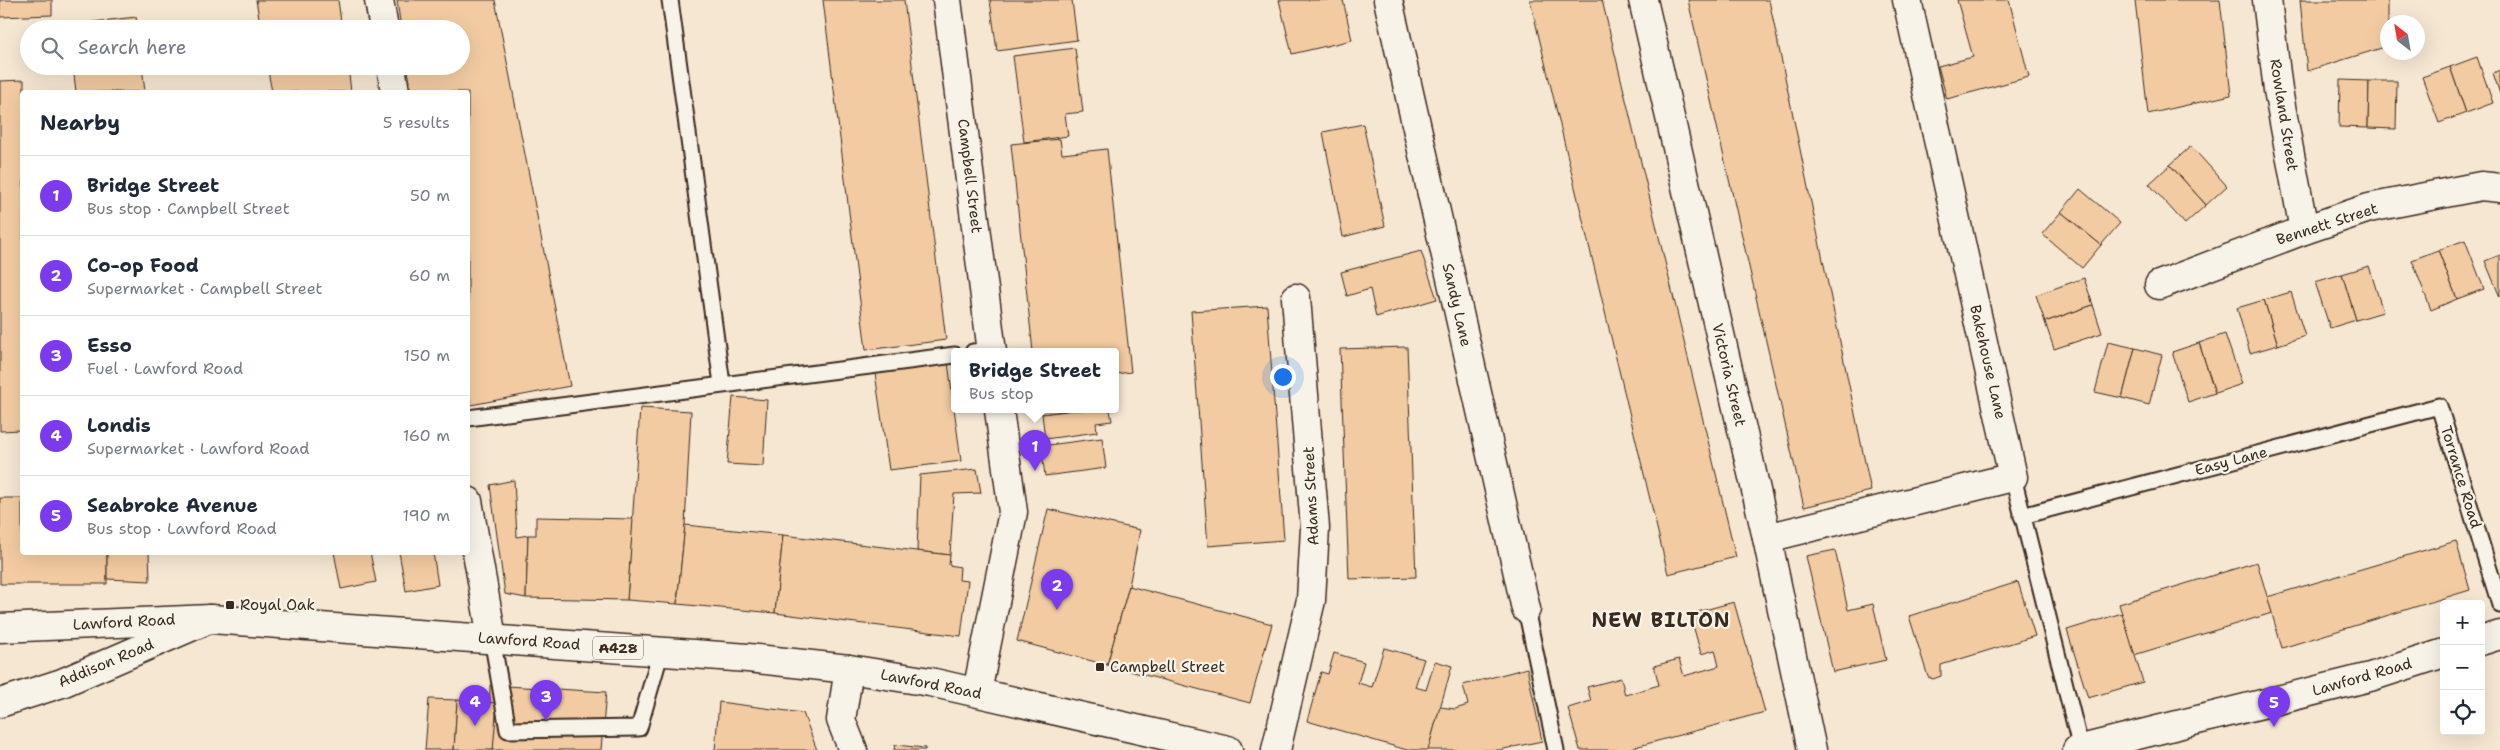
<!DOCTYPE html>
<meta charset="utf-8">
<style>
:root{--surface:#fff;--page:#f6f6f7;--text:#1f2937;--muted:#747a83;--line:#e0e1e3;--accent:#7c3aed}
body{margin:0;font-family:"Shantell Sans",sans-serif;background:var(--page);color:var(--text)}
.controls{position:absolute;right:15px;bottom:15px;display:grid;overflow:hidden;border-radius:5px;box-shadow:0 5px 20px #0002}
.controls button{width:45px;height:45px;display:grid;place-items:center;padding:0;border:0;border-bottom:1px solid var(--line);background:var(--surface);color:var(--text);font:25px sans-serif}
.compass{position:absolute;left:2380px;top:15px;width:45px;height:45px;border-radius:50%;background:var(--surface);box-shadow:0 5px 20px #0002;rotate:329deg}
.you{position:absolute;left:1282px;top:376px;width:18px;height:18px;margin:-12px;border:4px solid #fff;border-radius:50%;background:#1a73e8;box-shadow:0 0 0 8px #1a73e833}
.badge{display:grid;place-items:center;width:32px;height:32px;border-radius:50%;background:var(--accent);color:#fff;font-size:16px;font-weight:700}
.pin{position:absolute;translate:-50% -41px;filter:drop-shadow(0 1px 2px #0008)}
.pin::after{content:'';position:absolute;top:26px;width:18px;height:15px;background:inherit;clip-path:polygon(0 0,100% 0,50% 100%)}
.popup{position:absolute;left:951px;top:348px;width:168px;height:65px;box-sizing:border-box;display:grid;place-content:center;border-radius:5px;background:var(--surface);filter:drop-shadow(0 1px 4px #0005);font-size:16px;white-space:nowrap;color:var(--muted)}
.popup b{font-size:19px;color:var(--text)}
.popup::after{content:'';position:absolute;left:50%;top:100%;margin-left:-10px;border:10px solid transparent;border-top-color:var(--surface)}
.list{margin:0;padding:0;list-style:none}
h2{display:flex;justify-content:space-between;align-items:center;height:65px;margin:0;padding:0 20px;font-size:21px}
h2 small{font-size:16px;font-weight:400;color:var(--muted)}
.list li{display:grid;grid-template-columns:32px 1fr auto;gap:15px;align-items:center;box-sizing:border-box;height:80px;padding:0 20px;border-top:1px solid var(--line)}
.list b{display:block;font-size:19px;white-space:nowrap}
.list p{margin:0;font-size:16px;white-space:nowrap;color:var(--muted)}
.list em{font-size:16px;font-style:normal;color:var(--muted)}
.icon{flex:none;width:28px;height:28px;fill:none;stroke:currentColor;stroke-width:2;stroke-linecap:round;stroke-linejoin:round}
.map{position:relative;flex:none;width:2500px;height:750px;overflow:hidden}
.search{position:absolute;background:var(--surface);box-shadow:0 5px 20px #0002;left:20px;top:20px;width:450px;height:55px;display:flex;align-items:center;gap:12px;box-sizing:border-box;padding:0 18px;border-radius:28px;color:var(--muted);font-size:19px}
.panel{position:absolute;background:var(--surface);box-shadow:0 5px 20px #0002;left:20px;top:90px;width:450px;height:465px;border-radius:5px}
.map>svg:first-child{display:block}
.building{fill:#f2cba2;stroke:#3b2a1e}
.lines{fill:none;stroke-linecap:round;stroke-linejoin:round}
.lane-casing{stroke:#3b2a1e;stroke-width:19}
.street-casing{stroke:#3b2a1e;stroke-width:31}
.primary-casing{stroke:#3b2a1e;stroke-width:31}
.lane{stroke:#f7f3e8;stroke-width:15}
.street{stroke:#f7f3e8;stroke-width:28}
.primary{stroke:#f7f3e8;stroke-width:28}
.poi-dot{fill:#3b2a1e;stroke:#f7f3e8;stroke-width:2}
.labels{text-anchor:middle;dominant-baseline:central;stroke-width:4.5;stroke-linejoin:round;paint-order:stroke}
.shield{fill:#f7f3e8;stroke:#73665b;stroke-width:1}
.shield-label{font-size:14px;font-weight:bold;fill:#3b2a1e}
.street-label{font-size:15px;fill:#3b2a1e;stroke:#f7f3e8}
.poi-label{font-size:15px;fill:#3b2a1e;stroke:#f7f3e8;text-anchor:start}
.district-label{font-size:20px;font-weight:bold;letter-spacing:1px;fill:#3b2a1e;stroke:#f7f3e8}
</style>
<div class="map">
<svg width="2500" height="750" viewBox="0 0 2500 750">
<rect width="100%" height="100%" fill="#f6e7d3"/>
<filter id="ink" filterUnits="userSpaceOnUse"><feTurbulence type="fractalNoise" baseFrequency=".02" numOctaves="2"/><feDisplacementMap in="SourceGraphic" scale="10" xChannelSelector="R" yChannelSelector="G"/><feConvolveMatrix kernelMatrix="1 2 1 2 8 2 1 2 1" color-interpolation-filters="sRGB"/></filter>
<g filter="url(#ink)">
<!-- building -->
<g class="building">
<polygon points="0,0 52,0 52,15 0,17"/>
<polygon points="256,0 338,0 342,29 261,29"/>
<polygon points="397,0 495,0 570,386 471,405 468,386 468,92 412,92 407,66 461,66 461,29 401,29"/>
<polygon points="823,0 904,0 946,340 866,350"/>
<polygon points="990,0 1072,0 1077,40 997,51"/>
<polygon points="1279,0 1343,0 1352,40 1292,54"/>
<polygon points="1530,0 1602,0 1736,557 1668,574"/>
<polygon points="1688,0 1769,0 1871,491 1804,507"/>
<polygon points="1957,0 2009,0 2029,77 1947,99 1938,66 1973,57"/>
<polygon points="2135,0 2220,0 2231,95 2148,114"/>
<polygon points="2300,0 2388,0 2388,46 2307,71"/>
<polygon points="136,17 138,29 85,29 84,23"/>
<polygon points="1075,48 1083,112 1065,114 1068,136 1024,142 1013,56"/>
<polygon points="2477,57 2493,103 2466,113 2450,67"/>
<polygon points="73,66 142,66 145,92 76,92"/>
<polygon points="267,66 348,66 351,92 272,92"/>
<polygon points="2450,67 2466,113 2439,123 2422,77"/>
<polygon points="2500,70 2500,94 2493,73"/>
<polygon points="24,80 22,430 0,431 0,81"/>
<polygon points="2340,80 2369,81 2368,128 2339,127"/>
<polygon points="2369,81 2397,81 2396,129 2368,128"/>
<polygon points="1363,124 1385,226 1343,237 1323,132"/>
<polygon points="1060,139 1062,154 1107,149 1131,372 1115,374 1115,352 1033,352 1011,144"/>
<polygon points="2191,146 2227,186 2206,205 2170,165"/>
<polygon points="2170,165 2206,205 2185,224 2149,184"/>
<polygon points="2080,189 2120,223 2101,245 2061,212"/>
<polygon points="2061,212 2101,245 2082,268 2042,234"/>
<polygon points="2465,240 2484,289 2457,299 2438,250"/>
<polygon points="2438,250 2457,299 2431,310 2412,260"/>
<polygon points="1421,251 1437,299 1376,317 1370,289 1347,296 1341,272"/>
<polygon points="2500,255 2500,297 2485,261"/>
<polygon points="2369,266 2383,312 2356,320 2342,274"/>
<polygon points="2342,274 2356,320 2330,328 2315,282"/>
<polygon points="2084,278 2093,305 2045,322 2036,295"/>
<polygon points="2291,292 2305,336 2278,345 2264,300"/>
<polygon points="2264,300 2278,345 2250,353 2237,308"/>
<polygon points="2093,305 2102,333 2054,349 2045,322"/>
<polygon points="1267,306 1284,540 1208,546 1191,311"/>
<polygon points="2225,334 2242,384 2215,393 2199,343"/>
<polygon points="2108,342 2135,348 2122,398 2095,392"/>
<polygon points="2199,343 2215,393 2188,402 2172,352"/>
<polygon points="1407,347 1416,577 1349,579 1340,349"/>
<polygon points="2135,348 2162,355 2149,405 2122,398"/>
<polygon points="948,362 961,461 889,470 875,373"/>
<polygon points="733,397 767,400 763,466 727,464"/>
<polygon points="640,408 691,411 685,525 677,604 627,600"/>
<polygon points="1041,410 1074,410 1042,414"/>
<polygon points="1074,410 1110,410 1112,421 1096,423 1097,432 1045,439 1042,414"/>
<polygon points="1102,438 1106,468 1045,476 1041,446"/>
<polygon points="977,469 981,493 954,494 950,555 917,551 920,475"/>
<polygon points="514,480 517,537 528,535 526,598 505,594 490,485"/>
<polygon points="0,498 22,498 22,552 107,552 107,584 0,584"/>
<polygon points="1048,509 1140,530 1129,586 1107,665 1017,641"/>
<polygon points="536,517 633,519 627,600 526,598 528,535 536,535"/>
<polygon points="685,525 783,535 775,613 677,604"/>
<polygon points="783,535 950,555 949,565 960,567 959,580 968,581 961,636 775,613"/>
<polygon points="2456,541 2470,590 2282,648 2267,597"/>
<polygon points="1835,550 1848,610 1873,604 1886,660 1833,672 1806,556"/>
<polygon points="107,552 149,552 150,581 107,579"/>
<polygon points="334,552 370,552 376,582 341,589"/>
<polygon points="399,552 433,552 438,585 406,591"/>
<polygon points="2257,562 2272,613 2134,655 2119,604"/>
<polygon points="2018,582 2035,636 1941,665 1941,676 1933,679 1928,677 1909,616"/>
<polygon points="1129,586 1272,624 1250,703 1107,665"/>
<polygon points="1734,602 1765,712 1624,750 1580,750 1568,708 1591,701 1587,687 1621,678 1625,695 1659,685 1654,666 1679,659 1684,676 1719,666 1715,650 1701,654 1690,614"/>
<polygon points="2122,613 2143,682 2088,698 2067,630"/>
<polygon points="1384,648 1424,659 1415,687 1426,690 1435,661 1452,666 1428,750 1407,750 1307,721 1321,672 1328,674 1334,653 1364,662 1358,683 1372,687"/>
<polygon points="1527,668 1542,741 1499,750 1428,750 1440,707 1455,709 1468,705 1463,685"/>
<polygon points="490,685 606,692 601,750 488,750"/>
<polygon points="429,699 457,700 454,750 425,750"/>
<polygon points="457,700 497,703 493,750 454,750"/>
<polygon points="719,702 803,713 817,750 715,750"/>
<polygon points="895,745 925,748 925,750 894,750"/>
</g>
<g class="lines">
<defs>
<g id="lane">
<polyline points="670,0 722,384"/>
<polyline points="973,352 992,350"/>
<polyline points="468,418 955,355"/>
<polyline points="2013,477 2081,749"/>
<polyline points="2022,516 2439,406 2500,605"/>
<polyline points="1526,609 1556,750"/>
<polyline points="492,638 508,730 639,728 661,651"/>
</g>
<g id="street">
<polyline points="379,0 384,29"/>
<polyline points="947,0 992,352"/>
<polyline points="1388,0 1526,609"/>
<polyline points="1643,0 1767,538 1812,750"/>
<polyline points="2267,0 2278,90 2304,230"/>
<polyline points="391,66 395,92"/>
<polyline points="2159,285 2304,230 2369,208 2481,186 2500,188"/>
<polyline points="468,501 492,638"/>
<polyline points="1767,538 2013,477 1907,0"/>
<polyline points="849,669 841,720 853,750"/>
<polyline points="977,692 1013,512 999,410"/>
<polyline points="0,703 62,683 209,619"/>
<polyline points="1276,750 1311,600 1315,528 1296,298"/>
</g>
<g id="primary">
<polyline points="0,628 211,619 748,658 849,669 930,682 1228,750"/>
<polyline points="2481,641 2500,635"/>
<polyline points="2077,750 2370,677 2444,653"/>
</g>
</defs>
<!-- lane casing -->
<use href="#lane" class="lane-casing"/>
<!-- street casing -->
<use href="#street" class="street-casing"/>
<!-- primary casing -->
<use href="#primary" class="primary-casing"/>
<!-- lane -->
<use href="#lane" class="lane"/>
<!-- street -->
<use href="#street" class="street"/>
<!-- primary -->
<use href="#primary" class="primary"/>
</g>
</g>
<!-- markers -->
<g class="poi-dot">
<rect x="225" y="600" width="10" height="10" rx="2.5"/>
<rect x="1095" y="662" width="10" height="10" rx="2.5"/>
</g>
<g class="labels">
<!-- shield labels -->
<rect class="shield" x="593" y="636.5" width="50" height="23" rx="4"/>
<g class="shield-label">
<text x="618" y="648">A428</text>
</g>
<!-- street labels -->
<g class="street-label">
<text transform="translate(2284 115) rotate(81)">Rowland Street</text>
<text transform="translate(970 176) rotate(83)">Campbell Street</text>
<text transform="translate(2327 224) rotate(-18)">Bennett Street</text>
<text transform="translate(1457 305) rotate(77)">Sandy Lane</text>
<text transform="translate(1988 362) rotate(77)">Bakehouse Lane</text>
<text transform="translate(1729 375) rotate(77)">Victoria Street</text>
<text transform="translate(2231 461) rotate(-15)">Easy Lane</text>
<text transform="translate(2461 477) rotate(73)">Torrance Road</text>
<text transform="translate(1311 496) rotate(-93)">Adams Street</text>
<text transform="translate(124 622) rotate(-3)">Lawford Road</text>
<text transform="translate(529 641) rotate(4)">Lawford Road</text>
<text transform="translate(106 663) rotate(-23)">Addison Road</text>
<text transform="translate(2362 677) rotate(-16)">Lawford Road</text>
<text transform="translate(931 684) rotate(11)">Lawford Road</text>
</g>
<!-- poi labels -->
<g class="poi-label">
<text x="240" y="605">Royal Oak</text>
<text x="1110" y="667">Campbell Street</text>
</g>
<!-- district labels -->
<g class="district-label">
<text x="1661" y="620">NEW BILTON</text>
</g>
</g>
</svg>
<div class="controls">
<button>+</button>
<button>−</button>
<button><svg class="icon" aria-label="locate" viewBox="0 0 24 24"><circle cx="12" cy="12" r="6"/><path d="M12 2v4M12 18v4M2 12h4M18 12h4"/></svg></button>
</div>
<svg class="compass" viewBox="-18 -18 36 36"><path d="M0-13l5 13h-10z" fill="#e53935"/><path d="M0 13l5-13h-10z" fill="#747a83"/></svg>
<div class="you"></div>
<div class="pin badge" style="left:1035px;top:471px">1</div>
<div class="popup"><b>Bridge Street</b>Bus stop</div>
<div class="pin badge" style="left:1057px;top:610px">2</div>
<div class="pin badge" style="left:546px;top:721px">3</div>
<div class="pin badge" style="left:475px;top:726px">4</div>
<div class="pin badge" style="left:2274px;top:727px">5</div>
<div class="search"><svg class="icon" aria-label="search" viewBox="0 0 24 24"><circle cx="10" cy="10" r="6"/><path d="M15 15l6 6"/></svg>Search here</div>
<section class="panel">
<h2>Nearby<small>5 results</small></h2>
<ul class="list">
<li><span class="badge">1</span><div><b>Bridge Street</b><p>Bus stop · Campbell Street</p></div><em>50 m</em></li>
<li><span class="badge">2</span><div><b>Co-op Food</b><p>Supermarket · Campbell Street</p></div><em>60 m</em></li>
<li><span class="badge">3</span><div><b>Esso</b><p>Fuel · Lawford Road</p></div><em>150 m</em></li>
<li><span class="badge">4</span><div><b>Londis</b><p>Supermarket · Lawford Road</p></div><em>160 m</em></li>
<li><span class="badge">5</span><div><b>Seabroke Avenue</b><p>Bus stop · Lawford Road</p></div><em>190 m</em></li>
</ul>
</section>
</div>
